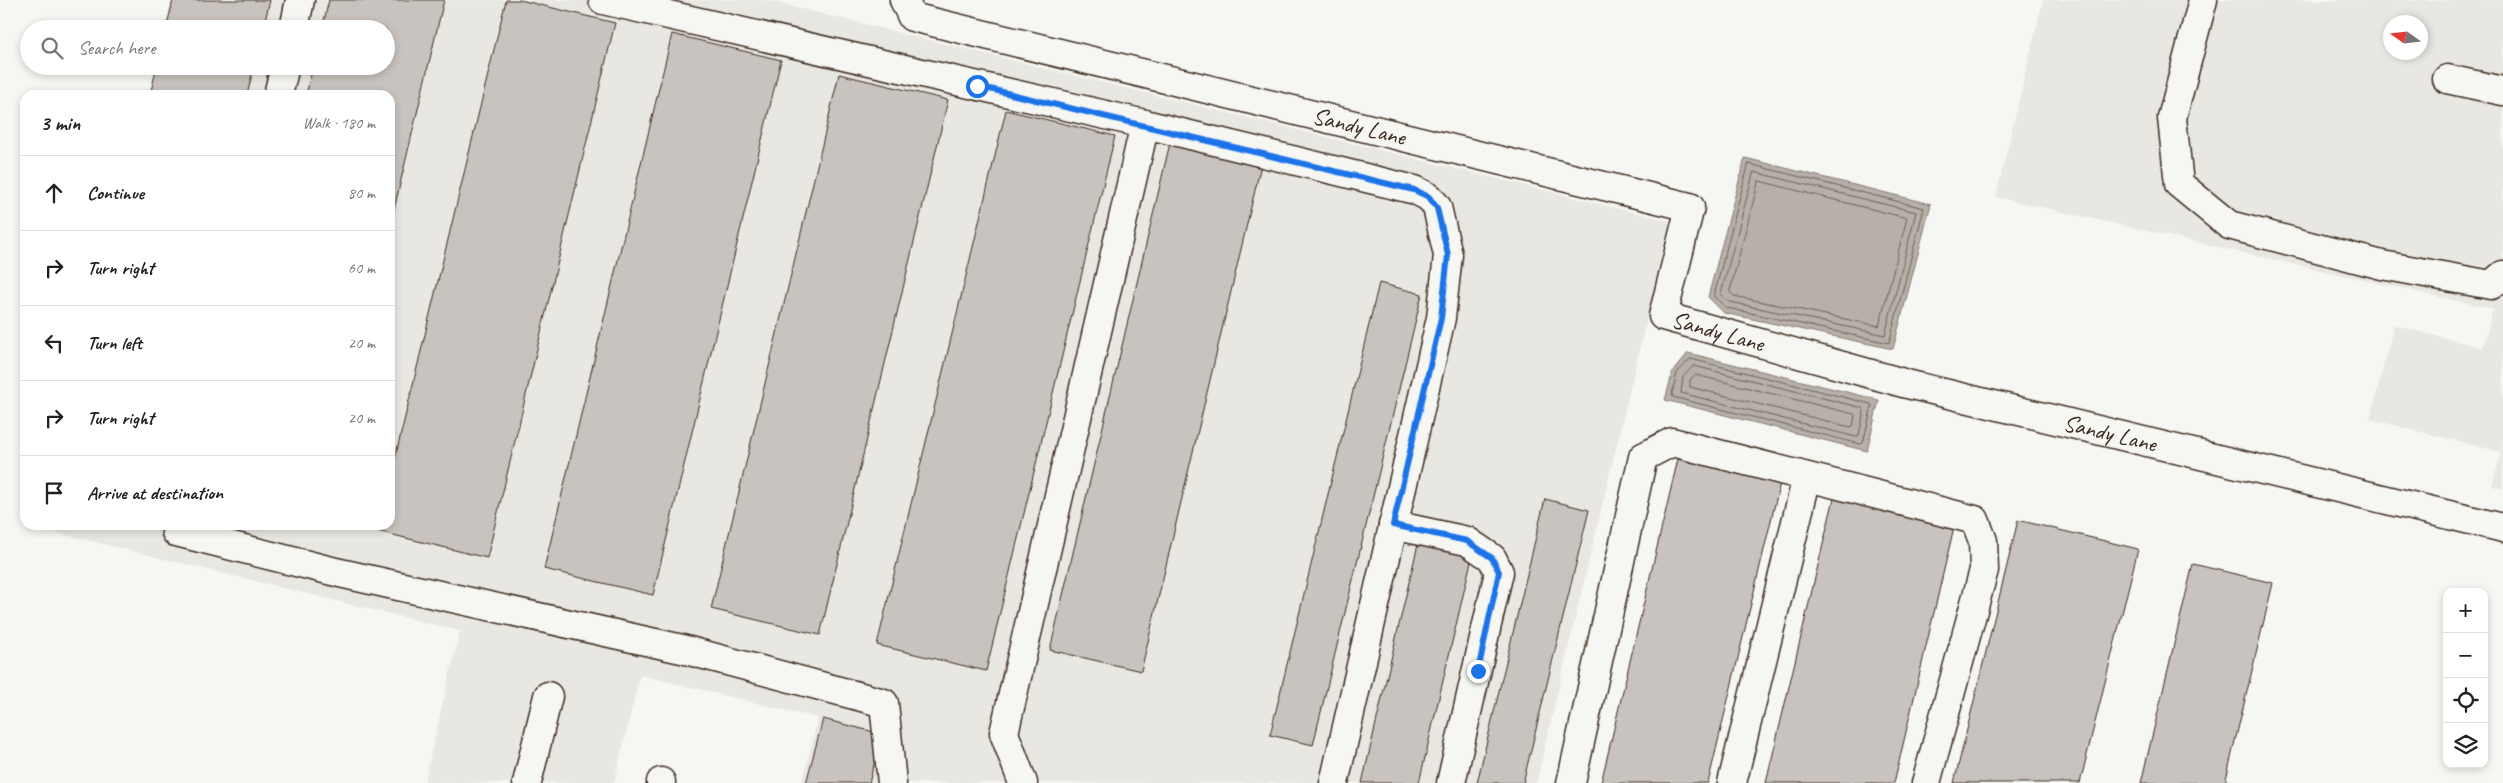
<!DOCTYPE html>
<meta charset="utf-8">
<style>
:root{--surface:#fff;--page:#f2f2f2;--text:#202124;--muted:#757577;--line:#e0e0e0}
body{margin:0;font-family:Caveat,sans-serif;background:var(--page);color:var(--text)}
.controls{position:absolute;right:15px;bottom:15px;display:grid;overflow:hidden;border-radius:10px;box-shadow:0 2px 8px #0003}
.controls button{width:45px;height:45px;display:grid;place-items:center;padding:0;border:0;border-bottom:1px solid var(--line);background:var(--surface);color:var(--text);font:25px sans-serif}
.compass{position:absolute;left:2383px;top:15px;width:45px;height:45px;border-radius:50%;background:var(--surface);box-shadow:0 2px 8px #0003;rotate:284deg}
.stop{position:absolute;width:15px;height:15px;margin:-11px;border:4px solid #1a73e8;border-radius:50%;background:#fff}
.stop.end{background:#1a73e8;border-color:#fff;box-shadow:0 1px 5px #0008}
.list{margin:0;padding:0;list-style:none}
h2{display:flex;justify-content:space-between;align-items:center;height:65px;margin:0;padding:0 20px;font-size:21px}
h2 small{font-size:16px;font-weight:400;color:var(--muted)}
.list li{display:grid;grid-template-columns:32px 1fr auto;gap:15px;align-items:center;box-sizing:border-box;height:75px;padding:0 20px;border-top:1px solid var(--line)}
.list b{display:block;font-size:19px;white-space:nowrap}
.list em{font-size:16px;font-style:normal;color:var(--muted)}
.icon{flex:none;width:28px;height:28px;fill:none;stroke:currentColor;stroke-width:2;stroke-linecap:round;stroke-linejoin:round}
.map{position:relative;flex:none;width:2503px;height:783px;overflow:hidden}
.search{position:absolute;background:var(--surface);box-shadow:0 2px 8px #0003;left:20px;top:20px;width:375px;height:55px;display:flex;align-items:center;gap:12px;box-sizing:border-box;padding:0 18px;border-radius:28px;color:var(--muted);font-size:19px}
.panel{position:absolute;background:var(--surface);box-shadow:0 2px 8px #0003;left:20px;top:90px;width:375px;height:440px;border-radius:15px}
.map>svg:first-child{display:block}
.built{fill:#e8e7e2;fill-rule:evenodd}
.water{fill:#b6b0a9;stroke:#857a71}
.lines{fill:none;stroke-linecap:round;stroke-linejoin:round}
.shore{stroke:#6c6056;stroke-width:1}
.building{fill:#c8c3be;stroke:#3b2a1e}
.minor-casing{stroke:#3b2a1e;stroke-width:31}
.minor{stroke:#f6f6f2;stroke-width:28}
.route{stroke:#1a73e8;stroke-width:6}
.labels{text-anchor:middle;dominant-baseline:central;stroke-width:4.5;stroke-linejoin:round;paint-order:stroke}
.street-label{font-size:24px;fill:#3b2a1e;stroke:#f6f6f2}
</style>
<div class="map">
<svg width="2503" height="783" viewBox="0 0 2503 783">
<rect width="100%" height="100%" fill="#f6f6f2"/>
<filter id="ink" filterUnits="userSpaceOnUse"><feTurbulence type="fractalNoise" baseFrequency=".02" numOctaves="2"/><feDisplacementMap in="SourceGraphic" scale="10" xChannelSelector="R" yChannelSelector="G"/><feConvolveMatrix kernelMatrix="1 2 1 2 8 2 1 2 1" color-interpolation-filters="sRGB"/></filter>
<g filter="url(#ink)">
<!-- built -->
<g class="built">
<polygon points="178,0 765,0 1670,221 1536,783 802,783 818,718 640,675 614,783 424,783 460,631 50,531 52,525 390,525 390,95 155,95 162,66 386,66 386,29 171,29"/>
<path d="M 2043,0 L 2503,0 L 2503,489 L 2492,486 L 2501,452 L 2370,419 L 2394,325 L 2483,348 L 2493,309 L 1996,197 ZM 2390,22 L 2420,22 L 2420,52 L 2390,52 Z"/>
</g>
<!-- water -->
<g class="water">
<polygon points="1745,158 1931,204 1893,349 1724,313 1708,297"/>
<polygon points="1688,353 1879,400 1867,451 1665,400 1673,371"/>
</g>
<g class="lines">
<!-- shore -->
<g class="shore">
<polygon points="1749,164 1924,208 1889,343 1727,308 1714,297"/>
<polygon points="1754,172 1916,212 1885,335 1730,302 1721,295"/>
<polygon points="1759,181 1907,218 1879,326 1734,296 1730,292"/>
<polygon points="1691,359 1871,404 1872,406 1863,443 1860,444 1673,397 1672,394 1677,373"/>
<polygon points="1694,366 1863,408 1864,411 1859,435 1856,437 1681,393 1683,377"/>
<polygon points="1696,375 1854,414 1855,416 1853,426 1850,427 1690,387 1690,380"/>
</g>
</g>
<!-- building -->
<g class="building">
<polygon points="173,0 270,0 263,29 166,29"/>
<polygon points="329,0 444,0 390,226 390,95 306,95 313,66 386,66 386,29 322,29"/>
<polygon points="506,0 520,0 615,23 487,558 377,531 379,525 390,525 390,479"/>
<polygon points="672,34 781,60 653,595 544,569"/>
<polygon points="157,66 254,66 247,95 150,95"/>
<polygon points="839,74 948,100 820,635 711,609"/>
<polygon points="1006,110 1115,136 986,671 877,645"/>
<polygon points="1170,143 1261,165 1141,671 1050,650"/>
<polygon points="1379,283 1422,294 1313,745 1270,735"/>
<polygon points="1678,459 1780,483 1708,783 1601,783"/>
<polygon points="1835,494 1954,527 1894,783 1766,783"/>
<polygon points="1545,499 1589,510 1523,783 1477,783"/>
<polygon points="2018,520 2138,549 2080,783 1954,783"/>
<polygon points="1418,544 1472,557 1419,783 1362,783"/>
<polygon points="2193,564 2273,583 2225,783 2141,783"/>
<polygon points="823,719 882,734 869,783 806,783"/>
</g>
<g class="lines">
<defs>
<g id="minor">
<polyline points="603,0 1145,124 1004,733 1023,783"/>
<path id="s1" d="M 904,0 L 912,17 L 1690,207 L 1663,316 L 1907,384 L 2503,528"/>
<polyline points="2203,0 2172,118 2179,184 2229,225 2382,265 2491,285 2503,275"/>
<polyline points="294,29 300,0"/>
<polyline points="2447,79 2503,91"/>
<polyline points="278,95 285,66"/>
<polyline points="1145,124 1415,190 1429,197 1437,207 1448,255 1441,318 1334,783"/>
<polyline points="177,525 176,532 340,573 682,649 884,703 892,783"/>
<polyline points="1393,525 1467,541 1492,558 1499,572 1451,783"/>
<polyline points="527,783 548,696"/>
<polyline points="661,783 661,782"/>
<polyline points="1571,783 1643,457 1672,442 1975,520 1983,541 1984,570 1926,783"/>
<polyline points="1732,783 1807,477"/>
</g>
</defs>
<!-- minor casing -->
<use href="#minor" class="minor-casing"/>
<!-- minor -->
<use href="#minor" class="minor"/>
</g>
</g>
<g class="lines" filter="url(#ink)">
<!-- route -->
<polyline class="route" points="977,86 1414,190 1429,197 1437,208 1448,255 1441,318 1393,525 1467,541 1492,558 1499,572 1478,671"/>
</g>
<g class="labels">
<!-- street labels -->
<g class="street-label">
<text stroke="none"><textPath href="#s1" startOffset="479">Sandy Lane</textPath></text>
<text stroke="none"><textPath href="#s1" startOffset="989">Sandy Lane</textPath></text>
<text stroke="none"><textPath href="#s1" startOffset="1394">Sandy Lane</textPath></text>
</g>
</g>
</svg>
<div class="controls">
<button>+</button>
<button>−</button>
<button><svg class="icon" aria-label="locate" viewBox="0 0 24 24"><circle cx="12" cy="12" r="6"/><path d="M12 2v4M12 18v4M2 12h4M18 12h4"/></svg></button>
<button><svg class="icon" aria-label="layers" viewBox="0 0 24 24"><path d="M12 4l9 5-9 5-9-5zM3 14l9 5 9-5"/></svg></button>
</div>
<svg class="compass" viewBox="-18 -18 36 36"><path d="M0-13l5 13h-10z" fill="#e53935"/><path d="M0 13l5-13h-10z" fill="#757577"/></svg>
<div class="stop" style="left:977px;top:86px"></div>
<div class="stop end" style="left:1478px;top:671px"></div>
<div class="search"><svg class="icon" aria-label="search" viewBox="0 0 24 24"><circle cx="10" cy="10" r="6"/><path d="M15 15l6 6"/></svg>Search here</div>
<section class="panel">
<h2>3 min<small>Walk · 180 m</small></h2>
<ul class="list">
<li><svg class="icon" aria-label="ahead" viewBox="0 0 24 24"><path d="M12 20V5M6 11l6-6 6 6"/></svg><div><b>Continue</b></div><em>80 m</em></li>
<li><svg class="icon" aria-label="right" viewBox="0 0 24 24"><path d="M7 20v-9h11M14 6l5 5-5 5"/></svg><div><b>Turn right</b></div><em>60 m</em></li>
<li><svg class="icon" aria-label="left" viewBox="0 0 24 24"><path d="M17 20v-9H6M10 6l-5 5 5 5"/></svg><div><b>Turn left</b></div><em>20 m</em></li>
<li><svg class="icon" aria-label="right" viewBox="0 0 24 24"><path d="M7 20v-9h11M14 6l5 5-5 5"/></svg><div><b>Turn right</b></div><em>20 m</em></li>
<li><svg class="icon" aria-label="arrive" viewBox="0 0 24 24"><path d="M6 21V4h12l-3 4 3 4H6"/></svg><div><b>Arrive at destination</b></div></li>
</ul>
</section>
</div>
